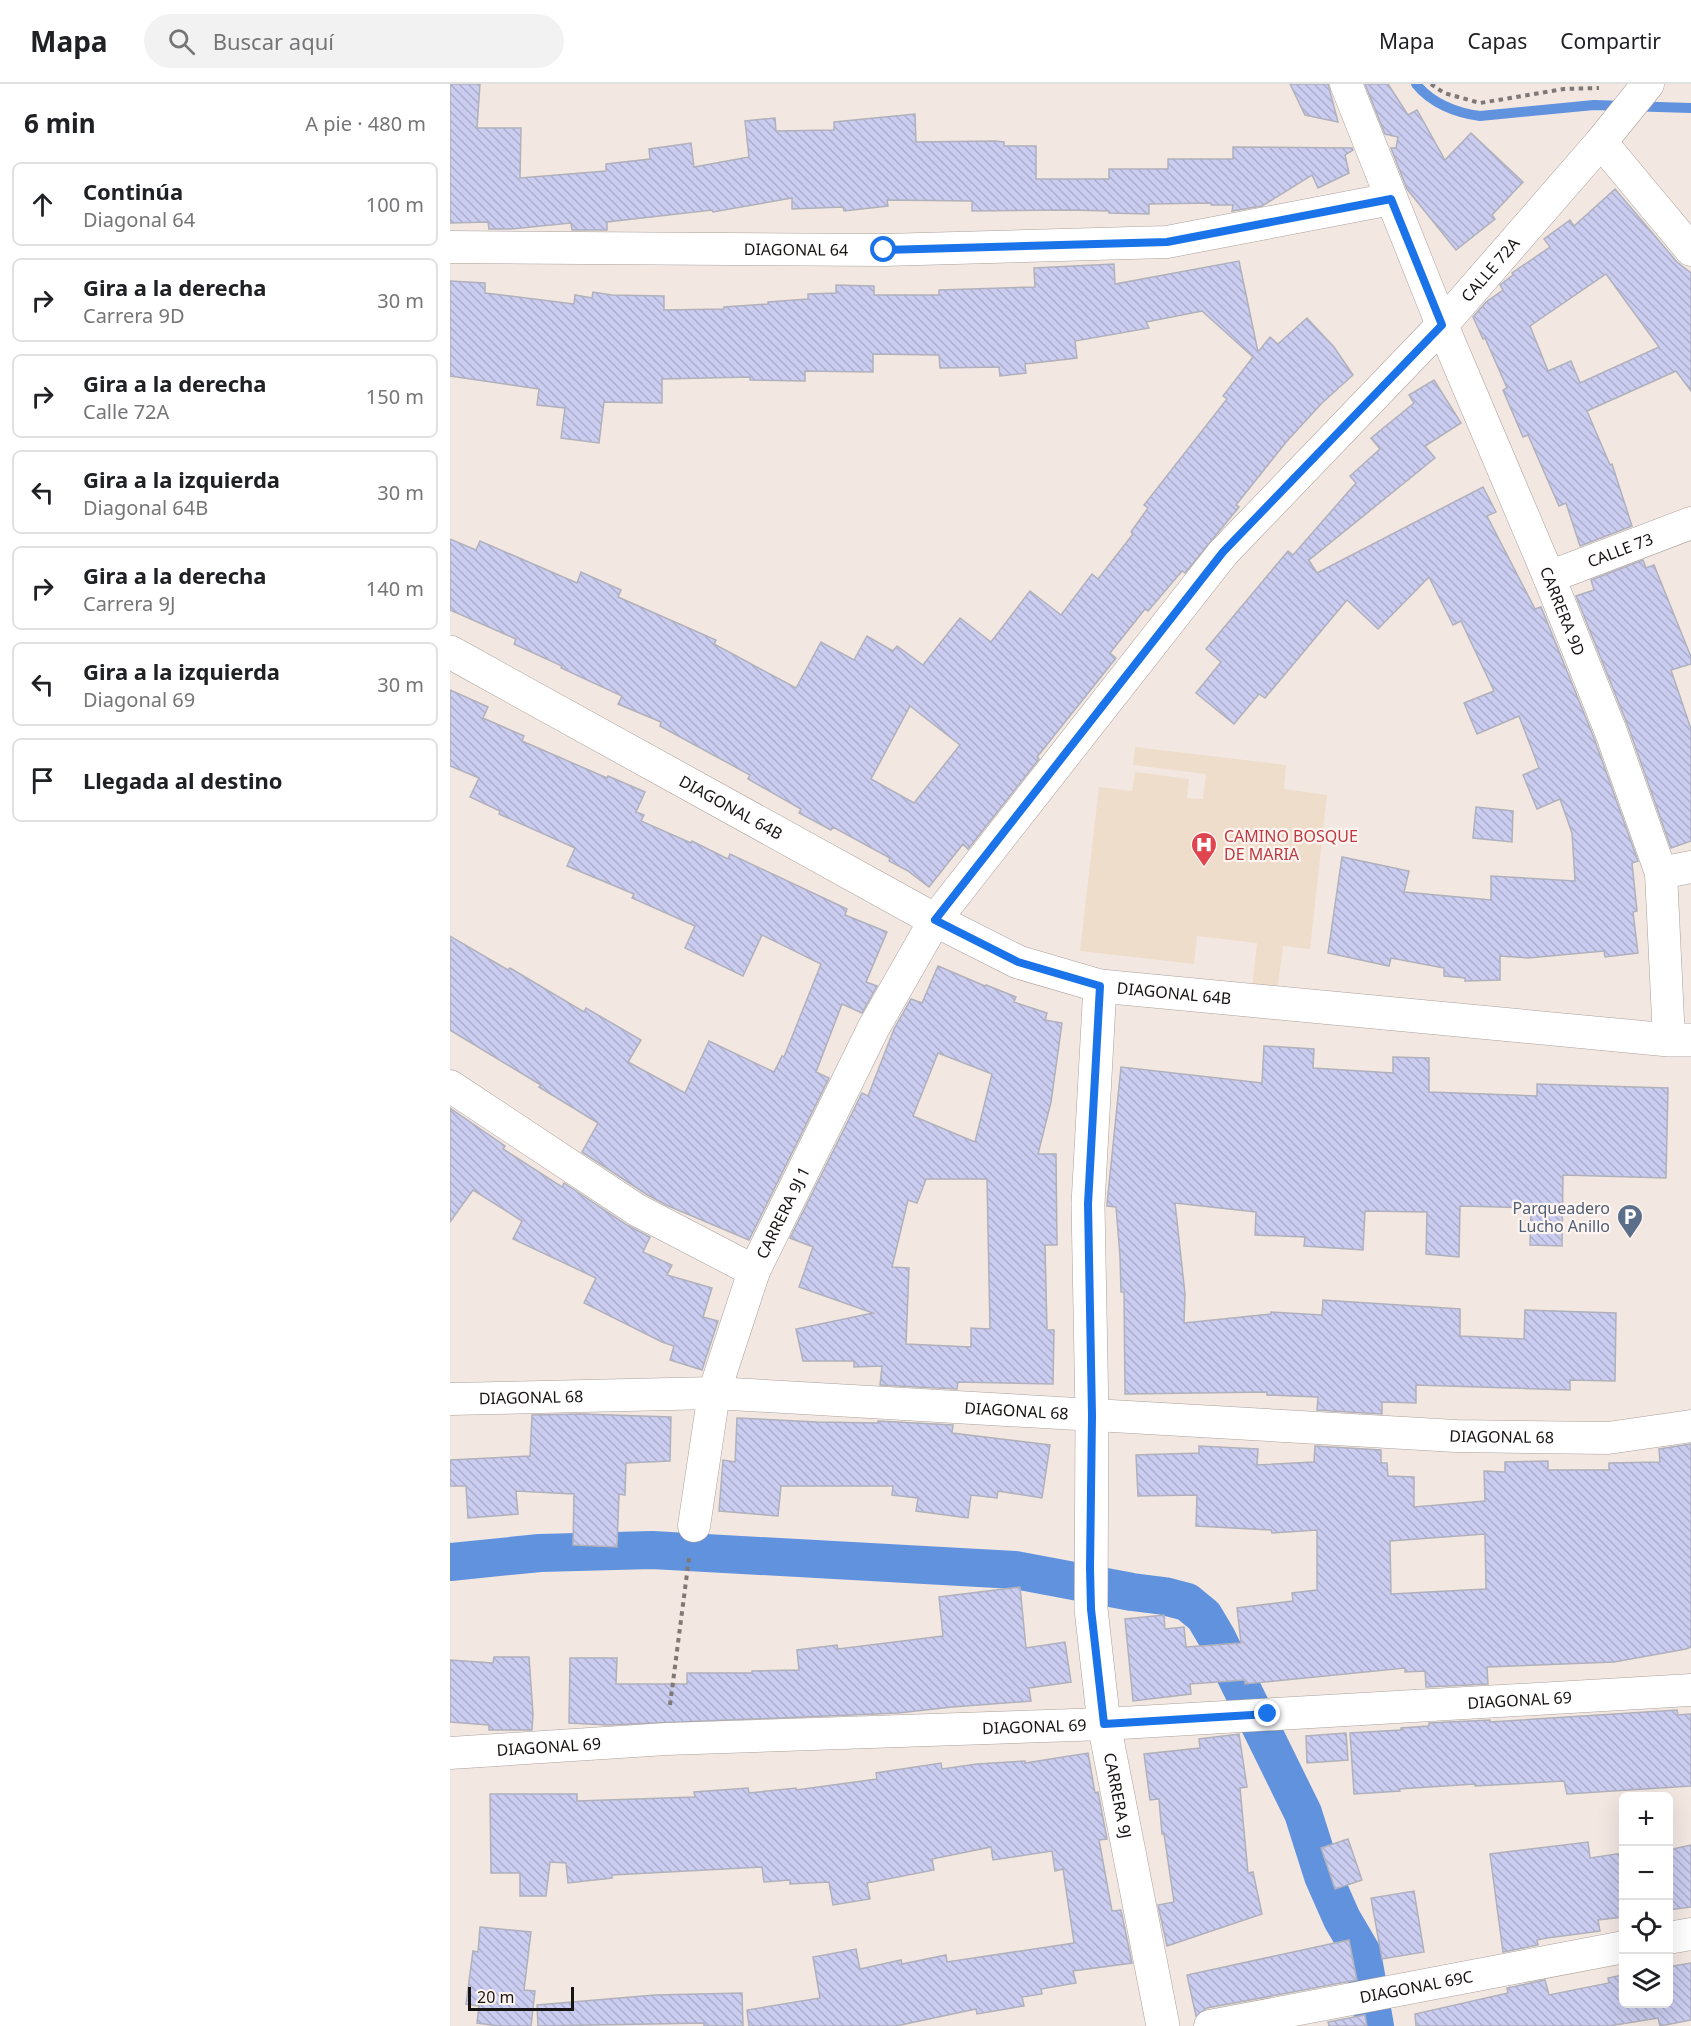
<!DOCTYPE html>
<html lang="es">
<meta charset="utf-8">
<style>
:root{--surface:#fff;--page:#f2f2f2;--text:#202124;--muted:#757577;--line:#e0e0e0}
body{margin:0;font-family:"Noto Sans",sans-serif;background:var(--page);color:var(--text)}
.controls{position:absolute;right:18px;bottom:18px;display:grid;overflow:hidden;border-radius:9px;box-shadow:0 6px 24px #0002}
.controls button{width:54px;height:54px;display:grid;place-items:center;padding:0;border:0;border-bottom:2px solid var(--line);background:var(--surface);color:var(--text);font:30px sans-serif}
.scale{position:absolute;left:18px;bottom:15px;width:106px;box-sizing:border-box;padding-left:6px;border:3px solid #181413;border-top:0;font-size:16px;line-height:21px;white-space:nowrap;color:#181413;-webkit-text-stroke:4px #fef5f1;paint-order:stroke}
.stop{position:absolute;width:18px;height:18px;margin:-14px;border:4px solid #1a73e8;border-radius:50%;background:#fff}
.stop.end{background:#1a73e8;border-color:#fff;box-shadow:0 2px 6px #0008}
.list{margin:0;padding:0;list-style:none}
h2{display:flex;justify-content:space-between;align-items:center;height:78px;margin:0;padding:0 24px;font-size:26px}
h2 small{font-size:20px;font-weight:400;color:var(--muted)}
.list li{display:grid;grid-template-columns:39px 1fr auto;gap:18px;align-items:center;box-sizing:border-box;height:84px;margin:0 12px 12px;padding:0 12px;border:2px solid var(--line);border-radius:9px}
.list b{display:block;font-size:22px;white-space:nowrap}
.list p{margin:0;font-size:20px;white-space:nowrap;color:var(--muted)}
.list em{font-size:20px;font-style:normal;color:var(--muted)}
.icon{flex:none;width:33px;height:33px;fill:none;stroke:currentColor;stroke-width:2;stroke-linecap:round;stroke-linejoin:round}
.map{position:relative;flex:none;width:1241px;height:1942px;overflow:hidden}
header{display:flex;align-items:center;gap:36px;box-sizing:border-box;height:84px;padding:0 30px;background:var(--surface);border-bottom:2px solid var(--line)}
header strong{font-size:28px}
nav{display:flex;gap:33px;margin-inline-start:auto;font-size:21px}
.search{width:420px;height:54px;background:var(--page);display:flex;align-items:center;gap:15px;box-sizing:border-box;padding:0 21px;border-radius:33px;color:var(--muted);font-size:22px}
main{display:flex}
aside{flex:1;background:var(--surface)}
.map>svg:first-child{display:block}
.medical{fill:#eeddcb}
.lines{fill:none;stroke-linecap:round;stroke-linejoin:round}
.stream{stroke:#6092de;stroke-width:10}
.canal{stroke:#6092de;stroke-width:38}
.building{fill:url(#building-back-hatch);stroke:#b0b1bb;stroke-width:1.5;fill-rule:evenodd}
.minor-casing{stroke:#aba09b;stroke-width:33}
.tertiary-casing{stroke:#aba09b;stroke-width:34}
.path{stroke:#7f7875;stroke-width:4;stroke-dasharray:4.5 4.5;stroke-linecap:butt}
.minor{stroke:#fff;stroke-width:32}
.tertiary{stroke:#fff;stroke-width:33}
.route{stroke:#1a73e8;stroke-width:8}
.labels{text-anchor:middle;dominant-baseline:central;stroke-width:4.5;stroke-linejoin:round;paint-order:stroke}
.street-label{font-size:16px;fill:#181413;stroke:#fef5f1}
.health-label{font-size:16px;fill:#be3a42;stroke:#fef5f1;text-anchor:start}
.service-label{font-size:16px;fill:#4e5e75;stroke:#fef5f1;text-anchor:end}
</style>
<header>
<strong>Mapa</strong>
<div class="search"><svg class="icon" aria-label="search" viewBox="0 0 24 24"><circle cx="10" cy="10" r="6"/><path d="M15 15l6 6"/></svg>Buscar aquí</div>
<nav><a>Mapa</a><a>Capas</a><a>Compartir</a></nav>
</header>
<main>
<aside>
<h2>6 min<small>A pie · 480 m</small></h2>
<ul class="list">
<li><svg class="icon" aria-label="ahead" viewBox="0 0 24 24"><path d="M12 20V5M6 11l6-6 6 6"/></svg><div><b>Continúa</b><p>Diagonal 64</p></div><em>100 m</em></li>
<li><svg class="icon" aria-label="right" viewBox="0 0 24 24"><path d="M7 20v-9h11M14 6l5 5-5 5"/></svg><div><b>Gira a la derecha</b><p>Carrera 9D</p></div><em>30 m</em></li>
<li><svg class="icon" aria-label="right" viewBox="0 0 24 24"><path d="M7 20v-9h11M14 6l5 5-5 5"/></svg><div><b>Gira a la derecha</b><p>Calle 72A</p></div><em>150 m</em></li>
<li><svg class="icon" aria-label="left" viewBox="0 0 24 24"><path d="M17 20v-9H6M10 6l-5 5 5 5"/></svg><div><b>Gira a la izquierda</b><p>Diagonal 64B</p></div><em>30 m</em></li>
<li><svg class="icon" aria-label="right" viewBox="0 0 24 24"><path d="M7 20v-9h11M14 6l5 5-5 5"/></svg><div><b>Gira a la derecha</b><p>Carrera 9J</p></div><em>140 m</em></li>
<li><svg class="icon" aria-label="left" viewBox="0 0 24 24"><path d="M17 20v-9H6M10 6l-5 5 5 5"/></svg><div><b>Gira a la izquierda</b><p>Diagonal 69</p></div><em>30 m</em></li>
<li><svg class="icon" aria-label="arrive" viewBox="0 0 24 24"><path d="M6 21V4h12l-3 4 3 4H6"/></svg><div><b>Llegada al destino</b></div></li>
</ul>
</aside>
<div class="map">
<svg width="1241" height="1942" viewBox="0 0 1241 1942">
<defs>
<pattern id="building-back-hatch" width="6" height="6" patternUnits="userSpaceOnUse" patternTransform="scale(1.5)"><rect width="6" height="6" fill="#caccf0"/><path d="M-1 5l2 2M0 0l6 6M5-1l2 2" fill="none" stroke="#adaecd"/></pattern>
</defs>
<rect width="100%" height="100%" fill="#f3e7e2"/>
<!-- medical -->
<polygon class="medical" points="685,663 836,681 834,705 877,711 860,865 833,862 827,908 802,905 807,859 747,852 744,880 630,867 649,703 682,707 685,688 739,695 737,714 753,715 756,690 683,681"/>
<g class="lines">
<!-- stream -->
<path class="stream" d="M 966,0 C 981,19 1006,29 1030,32 L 1144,21 L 1241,24"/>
<!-- canal -->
<polyline class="canal" points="0,1478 90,1469 202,1466 565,1486 682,1508 714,1512 737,1518 754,1532 767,1554 853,1729 873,1792 892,1835 912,1869 925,1942"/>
</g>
<!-- building -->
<g class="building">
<polygon points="0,0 30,0 27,44 71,44 70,94 156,87 156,80 200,75 199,65 241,59 244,83 299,73 295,37 325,34 326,47 384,46 384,38 465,30 466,58 545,57 554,58 554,62 586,62 586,95 659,95 659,85 718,85 718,75 783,75 783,63 902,64 903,66 895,71 899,89 868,104 862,91 812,122 782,127 783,121 761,121 761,119 699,120 699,130 659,129 659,127 619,126 522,127 522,117 437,116 438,122 394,127 393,123 342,125 342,114 263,128 262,126 157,138 157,146 122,146 121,139 61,145 39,145 38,138 0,139"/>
<polygon points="840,0 878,0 888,38 855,31"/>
<polygon points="915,0 938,0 958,31 967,26 995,76 1021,49 1073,98 1042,131 1045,135 1006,166 957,105 941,64 946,64 948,53 935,50"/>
<path d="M 1165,105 L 1227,178 L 1241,189 L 1241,307 L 1226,287 L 1137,327 L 1160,381 L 1162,380 L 1182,442 L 1130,462 L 1116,419 L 1109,422 L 1078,351 L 1073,353 L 1053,306 L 1057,304 L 1035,254 L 1033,255 L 1023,233 L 1036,218 L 1053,206 L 1050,201 L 1063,191 L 1062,189 L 1100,163 L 1094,155 L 1120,136 L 1124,142 ZM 1156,190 L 1209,263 L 1130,299 L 1121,277 L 1098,287 L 1080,242 Z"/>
<path d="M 789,177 L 808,268 L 820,253 L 828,260 L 857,234 L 884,263 L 903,291 L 872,319 L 837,357 L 786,421 L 789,423 L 735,489 L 732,487 L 698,527 L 695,525 L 660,569 L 666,574 L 587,673 L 589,675 L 518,765 L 513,760 L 479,803 L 458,787 L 439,777 L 440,774 L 383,743 L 381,746 L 349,729 L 351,725 L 298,695 L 300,691 L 210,642 L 211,638 L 168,620 L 172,612 L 111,584 L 112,582 L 64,560 L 66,555 L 0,526 L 0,455 L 26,466 L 30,457 L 127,499 L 131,488 L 171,506 L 168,513 L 266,556 L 264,560 L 346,604 L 371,558 L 404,576 L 417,552 L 443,567 L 447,562 L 473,581 L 510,534 L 541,558 L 580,507 L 611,531 L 642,490 L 648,495 L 683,450 L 681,448 L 698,424 L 694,421 L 777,315 L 773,312 L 803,273 L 752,227 L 696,238 L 699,244 L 625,257 L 627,274 L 575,280 L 576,289 L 550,292 L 549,283 L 490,284 L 489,271 L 423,270 L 423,288 L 355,287 L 355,297 L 300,296 L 300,293 L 212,295 L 212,319 L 154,318 L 149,359 L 111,354 L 115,324 L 87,321 L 89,305 L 0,292 L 0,197 L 35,199 L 35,209 L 124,220 L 125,211 L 142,214 L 143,208 L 162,211 L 214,212 L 214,226 L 274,225 L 274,223 L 318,220 L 318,218 L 358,215 L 358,210 L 386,209 L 386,201 L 424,202 L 424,211 L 489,211 L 489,206 L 585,203 L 584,184 L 664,180 L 665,200 ZM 460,622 L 510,661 L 464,719 L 421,695 Z"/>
<polygon points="984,296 1011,339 975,362 985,374 859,476 858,475 867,489 1033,403 1046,428 1037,432 1085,525 1091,523 1144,654 1188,777 1182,779 1187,827 1183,828 1188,869 1155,873 1154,867 1078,874 1050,872 1050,896 1015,897 1015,894 994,892 994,884 941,874 939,882 878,869 892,773 959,787 954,808 1041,816 1041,792 1125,797 1122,749 1110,715 1087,725 1073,691 1089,684 1069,632 1027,650 1014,619 1044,607 1011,537 1003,541 979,493 928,545 897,516 815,614 809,610 784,640 746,609 771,578 756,565 838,467 843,471 906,399 900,392 930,365 921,354 964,319 959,311"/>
<polygon points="1193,476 1196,484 1204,481 1241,573 1241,580 1221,586 1241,645 1241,757 1221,764 1178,642 1126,512 1144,506 1141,496"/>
<polygon points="0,606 38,623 33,634 74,652 72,657 157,694 158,692 195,708 186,728 194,731 191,737 241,759 242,757 278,775 280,770 397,825 395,831 437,848 416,898 427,902 412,929 392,920 366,988 379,994 299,1156 216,1121 196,1110 132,1068 148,1039 89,1003 91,1001 0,946 0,852 58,886 60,884 134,928 136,924 191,956 178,978 235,1009 259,957 324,988 332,972 334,973 371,880 312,851 293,892 235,864 245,842 182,814 184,810 117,782 125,764 49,730 50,727 20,713 29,694 0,682"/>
<polygon points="1026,723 1063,727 1062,758 1023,754"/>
<path d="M 488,882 L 535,902 L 536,901 L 566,913 L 564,918 L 597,929 L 595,936 L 612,939 L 601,1018 L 588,1070 L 606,1070 L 607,1161 L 595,1161 L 597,1246 L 604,1246 L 603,1300 L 508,1298 L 507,1305 L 430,1301 L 432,1282 L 404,1283 L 404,1277 L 353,1277 L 346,1245 L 423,1229 L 349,1203 L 363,1163 L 340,1154 L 412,1009 L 418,1012 L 444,945 L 461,915 L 472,919 ZM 488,969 L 542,990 L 525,1058 L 463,1032 ZM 476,1095 L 537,1095 L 540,1245 L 521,1244 L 521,1263 L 456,1260 L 459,1184 L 442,1183 L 458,1116 L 467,1119 Z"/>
<polygon points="814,962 864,965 863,984 943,989 943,973 979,974 979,1008 1087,1012 1087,1000 1218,1004 1216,1094 1113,1091 1112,1162 1080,1161 1081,1124 1010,1122 1009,1173 976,1170 977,1128 915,1127 913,1166 854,1162 855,1153 805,1151 806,1128 725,1119 735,1210 734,1239 821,1230 821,1228 872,1231 873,1216 1010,1225 1010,1252 1074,1255 1075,1226 1166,1229 1165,1297 1120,1296 1120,1306 966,1301 966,1319 932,1318 932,1330 867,1326 868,1313 817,1311 817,1308 675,1310 674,1208 671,1208 670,1172 666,1123 657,1122 657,1120 671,983 812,999"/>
<polygon points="0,1024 55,1062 53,1065 112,1103 114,1099 177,1141 200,1153 193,1168 222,1181 217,1191 262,1204 253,1233 268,1237 252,1286 220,1276 224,1262 212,1258 134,1219 146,1194 63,1155 72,1137 23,1106 0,1138"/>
<polygon points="131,1330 221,1333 220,1377 176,1379 175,1411 169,1410 167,1463 123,1461 124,1410 66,1407 68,1430 18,1434 16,1402 0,1402 0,1376 80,1372 82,1331"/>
<polygon points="287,1334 367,1338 428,1339 428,1337 503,1341 502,1349 600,1361 592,1414 548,1407 547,1414 521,1411 518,1434 466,1427 468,1414 442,1411 443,1402 331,1402 328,1432 269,1427 273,1376 285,1378"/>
<path d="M 1241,1360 L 1241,1563 L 1236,1565 L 1164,1578 L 1037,1583 L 1038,1600 L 976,1603 L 975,1587 L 955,1588 L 955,1584 L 795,1600 L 795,1596 L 740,1600 L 741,1610 L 683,1617 L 675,1535 L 714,1531 L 715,1545 L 734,1543 L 736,1563 L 791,1559 L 787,1524 L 843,1517 L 842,1509 L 867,1506 L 867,1446 L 822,1449 L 821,1446 L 746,1442 L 747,1411 L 688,1412 L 686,1371 L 749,1369 L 749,1362 L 808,1365 L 807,1381 L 864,1378 L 865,1362 L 931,1366 L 931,1379 L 937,1379 L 938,1392 L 964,1393 L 964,1423 L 1035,1417 L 1034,1387 L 1055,1388 L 1055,1378 L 1098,1377 L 1098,1386 L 1159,1386 L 1159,1379 L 1210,1378 L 1209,1365 ZM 1035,1450 L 1036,1505 L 941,1510 L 940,1457 Z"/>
<polygon points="570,1503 576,1564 615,1558 621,1598 579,1604 581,1617 502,1623 448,1629 158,1641 119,1639 120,1574 167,1574 166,1600 237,1600 237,1589 302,1589 302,1587 349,1586 347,1566 387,1561 388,1565 493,1552 489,1513"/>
<polygon points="44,1573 79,1573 83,1630 82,1646 39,1646 39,1641 0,1638 0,1576 43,1579"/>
<polygon points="1227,1626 1228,1631 1241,1630 1241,1702 1117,1710 1114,1697 1025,1702 1025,1700 949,1705 950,1707 904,1710 900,1649 951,1646 951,1644 979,1642 979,1639 1040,1636 1040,1638"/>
<polygon points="896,1649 898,1676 857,1679 856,1652"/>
<polygon points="789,1650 797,1703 790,1704 798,1789 803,1788 812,1830 717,1862 708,1821 724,1818 714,1750 712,1750 709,1715 700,1716 694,1670 750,1664 749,1655"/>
<polygon points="638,1669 645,1709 648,1708 657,1755 649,1756 662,1827 671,1826 682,1879 623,1887 626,1899 591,1905 592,1910 572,1913 574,1922 527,1930 526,1925 446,1942 299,1942 297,1926 370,1914 363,1873 406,1865 410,1885 451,1876 452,1880 496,1871 497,1878 624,1859 613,1785 605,1787 602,1767 543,1776 541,1763 482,1775 484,1786 417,1799 420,1815 383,1821 379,1798 340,1800 340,1796 314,1798 312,1783 162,1791 162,1794 118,1799 116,1779 100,1778 96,1812 70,1812 70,1789 41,1789 40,1710 127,1710 127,1717 245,1713 244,1708 298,1704 299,1709 346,1704 346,1706 427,1695 426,1689 491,1679 492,1685 527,1680 575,1677 575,1679"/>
<polygon points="898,1755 912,1796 885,1805 871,1764"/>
<polygon points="1138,1758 1140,1774 1173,1769 1173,1833 1148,1836 1150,1847 1097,1854 1087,1856 1088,1861 1053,1868 1040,1770"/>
<polygon points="1241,1761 1241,1823 1218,1826 1218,1766"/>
<polygon points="964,1807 974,1868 932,1875 921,1814"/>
<polygon points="30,1843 81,1848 74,1906 85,1907 81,1942 49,1942 27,1939 29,1922 16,1920 23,1867 28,1868"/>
<polygon points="899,1856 907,1896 757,1924 746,1932 737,1891"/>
<polygon points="1241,1879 1241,1936 1210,1942 1208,1934 1159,1942 966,1942 965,1930 1058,1909 1057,1904 1095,1896 1099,1911 1159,1899 1158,1894 1173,1891 1173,1920 1218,1920 1218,1883"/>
<polygon points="292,1909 293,1942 254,1942 254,1939 88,1942 87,1921 205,1911"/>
<polygon points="915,1931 917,1942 879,1942 878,1938"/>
</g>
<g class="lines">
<defs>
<g id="minor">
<path id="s1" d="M 896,0 L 992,241 L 1099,493 L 1161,648 L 1211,789 L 1219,956"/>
<polyline points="1151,58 1241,166"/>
<path id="s2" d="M 0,163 L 434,166 L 717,158 L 941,115"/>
<path id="s3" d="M 1099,493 L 1241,439"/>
<polyline points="1211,789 1241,783"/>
<polyline points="0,1002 187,1126 304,1187"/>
<path id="s4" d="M 0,1315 L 264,1309 L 1006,1352 L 1158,1354 L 1241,1342"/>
<path id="s5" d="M 244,1442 L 264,1309 L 304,1187 L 424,943 L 485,836 L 773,469 L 992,241 L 1151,58 L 1198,0"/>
<path id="s6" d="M 0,1669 L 216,1655 L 654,1640 L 1241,1606"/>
<polyline points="1218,1854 1241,1850"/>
<path id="s7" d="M 760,1942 L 1174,1863"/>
</g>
<g id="tertiary">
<path id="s8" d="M 0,568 L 485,836 L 568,878 L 650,902 L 1219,956 L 1241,956"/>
<path id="s9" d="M 650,902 L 638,1120 L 642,1331 L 641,1525 L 654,1640 L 713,1942"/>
</g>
</defs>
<!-- minor casing -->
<use href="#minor" class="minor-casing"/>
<!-- tertiary casing -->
<use href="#tertiary" class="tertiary-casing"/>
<!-- path -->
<g class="path">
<polyline points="981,0 994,9 1030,19 1114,5 1149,4"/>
<polyline points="220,1621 239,1474"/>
</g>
<!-- minor -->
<use href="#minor" class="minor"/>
<!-- tertiary -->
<use href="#tertiary" class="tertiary"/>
</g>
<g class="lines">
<!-- route -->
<polyline class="route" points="434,166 717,158 941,115 992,241 773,468 485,836 568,878 650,902 638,1120 642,1331 640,1484 641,1525 654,1640 818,1630"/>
</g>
<!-- icons -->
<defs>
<symbol id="hospital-pin" viewBox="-11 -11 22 30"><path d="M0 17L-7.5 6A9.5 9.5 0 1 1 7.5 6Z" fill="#e0444e" stroke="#fef5f1"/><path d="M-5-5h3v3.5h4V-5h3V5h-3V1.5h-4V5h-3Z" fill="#fff"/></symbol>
<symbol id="parking-pin" viewBox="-11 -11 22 30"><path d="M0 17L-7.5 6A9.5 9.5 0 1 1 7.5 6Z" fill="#5c6f8a" stroke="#fef5f1"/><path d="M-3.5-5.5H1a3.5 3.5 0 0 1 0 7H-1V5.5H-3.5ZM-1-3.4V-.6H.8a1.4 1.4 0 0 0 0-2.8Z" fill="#fff"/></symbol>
</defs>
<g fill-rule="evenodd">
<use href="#hospital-pin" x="739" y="746" width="30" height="40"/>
<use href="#parking-pin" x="1165" y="1118" width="30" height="40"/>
</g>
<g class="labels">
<!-- street labels -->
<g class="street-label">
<text stroke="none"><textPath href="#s2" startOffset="346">DIAGONAL 64</textPath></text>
<text stroke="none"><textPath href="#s5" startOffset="1514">CALLE 72A</textPath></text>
<text stroke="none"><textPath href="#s3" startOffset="76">CALLE 73</textPath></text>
<text stroke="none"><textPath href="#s1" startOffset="570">CARRERA 9D</textPath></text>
<text stroke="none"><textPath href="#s8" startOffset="321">DIAGONAL 64B</textPath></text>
<text stroke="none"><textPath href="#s8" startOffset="807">DIAGONAL 64B</textPath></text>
<text stroke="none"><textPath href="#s5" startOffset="328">CARRERA 9J 1</textPath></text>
<text stroke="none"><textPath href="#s4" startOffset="81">DIAGONAL 68</textPath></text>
<text stroke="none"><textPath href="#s4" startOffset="567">DIAGONAL 68</textPath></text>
<text stroke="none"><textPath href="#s4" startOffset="1053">DIAGONAL 68</textPath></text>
<text stroke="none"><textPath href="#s6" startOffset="1071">DIAGONAL 69</textPath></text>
<text stroke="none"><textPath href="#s6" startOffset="585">DIAGONAL 69</textPath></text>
<text stroke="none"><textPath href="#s6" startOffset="99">DIAGONAL 69</textPath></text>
<text stroke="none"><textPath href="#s9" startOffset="812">CARRERA 9J</textPath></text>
<text stroke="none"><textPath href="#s7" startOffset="210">DIAGONAL 69C</textPath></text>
</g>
<!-- health labels -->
<g class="health-label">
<text x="774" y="752">CAMINO BOSQUE<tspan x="774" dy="18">DE MARIA</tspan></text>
</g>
<!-- service labels -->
<g class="service-label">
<text x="1160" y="1124">Parqueadero<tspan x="1160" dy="18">Lucho Anillo</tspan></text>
</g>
</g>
</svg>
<div class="controls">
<button>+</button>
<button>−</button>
<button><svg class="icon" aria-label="locate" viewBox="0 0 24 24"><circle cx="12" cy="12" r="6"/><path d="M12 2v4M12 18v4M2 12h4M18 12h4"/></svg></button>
<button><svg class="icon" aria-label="layers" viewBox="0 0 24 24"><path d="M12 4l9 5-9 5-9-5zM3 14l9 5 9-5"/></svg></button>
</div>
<div class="scale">20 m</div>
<div class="stop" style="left:434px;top:166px"></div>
<div class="stop end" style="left:818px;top:1630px"></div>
</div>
</main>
